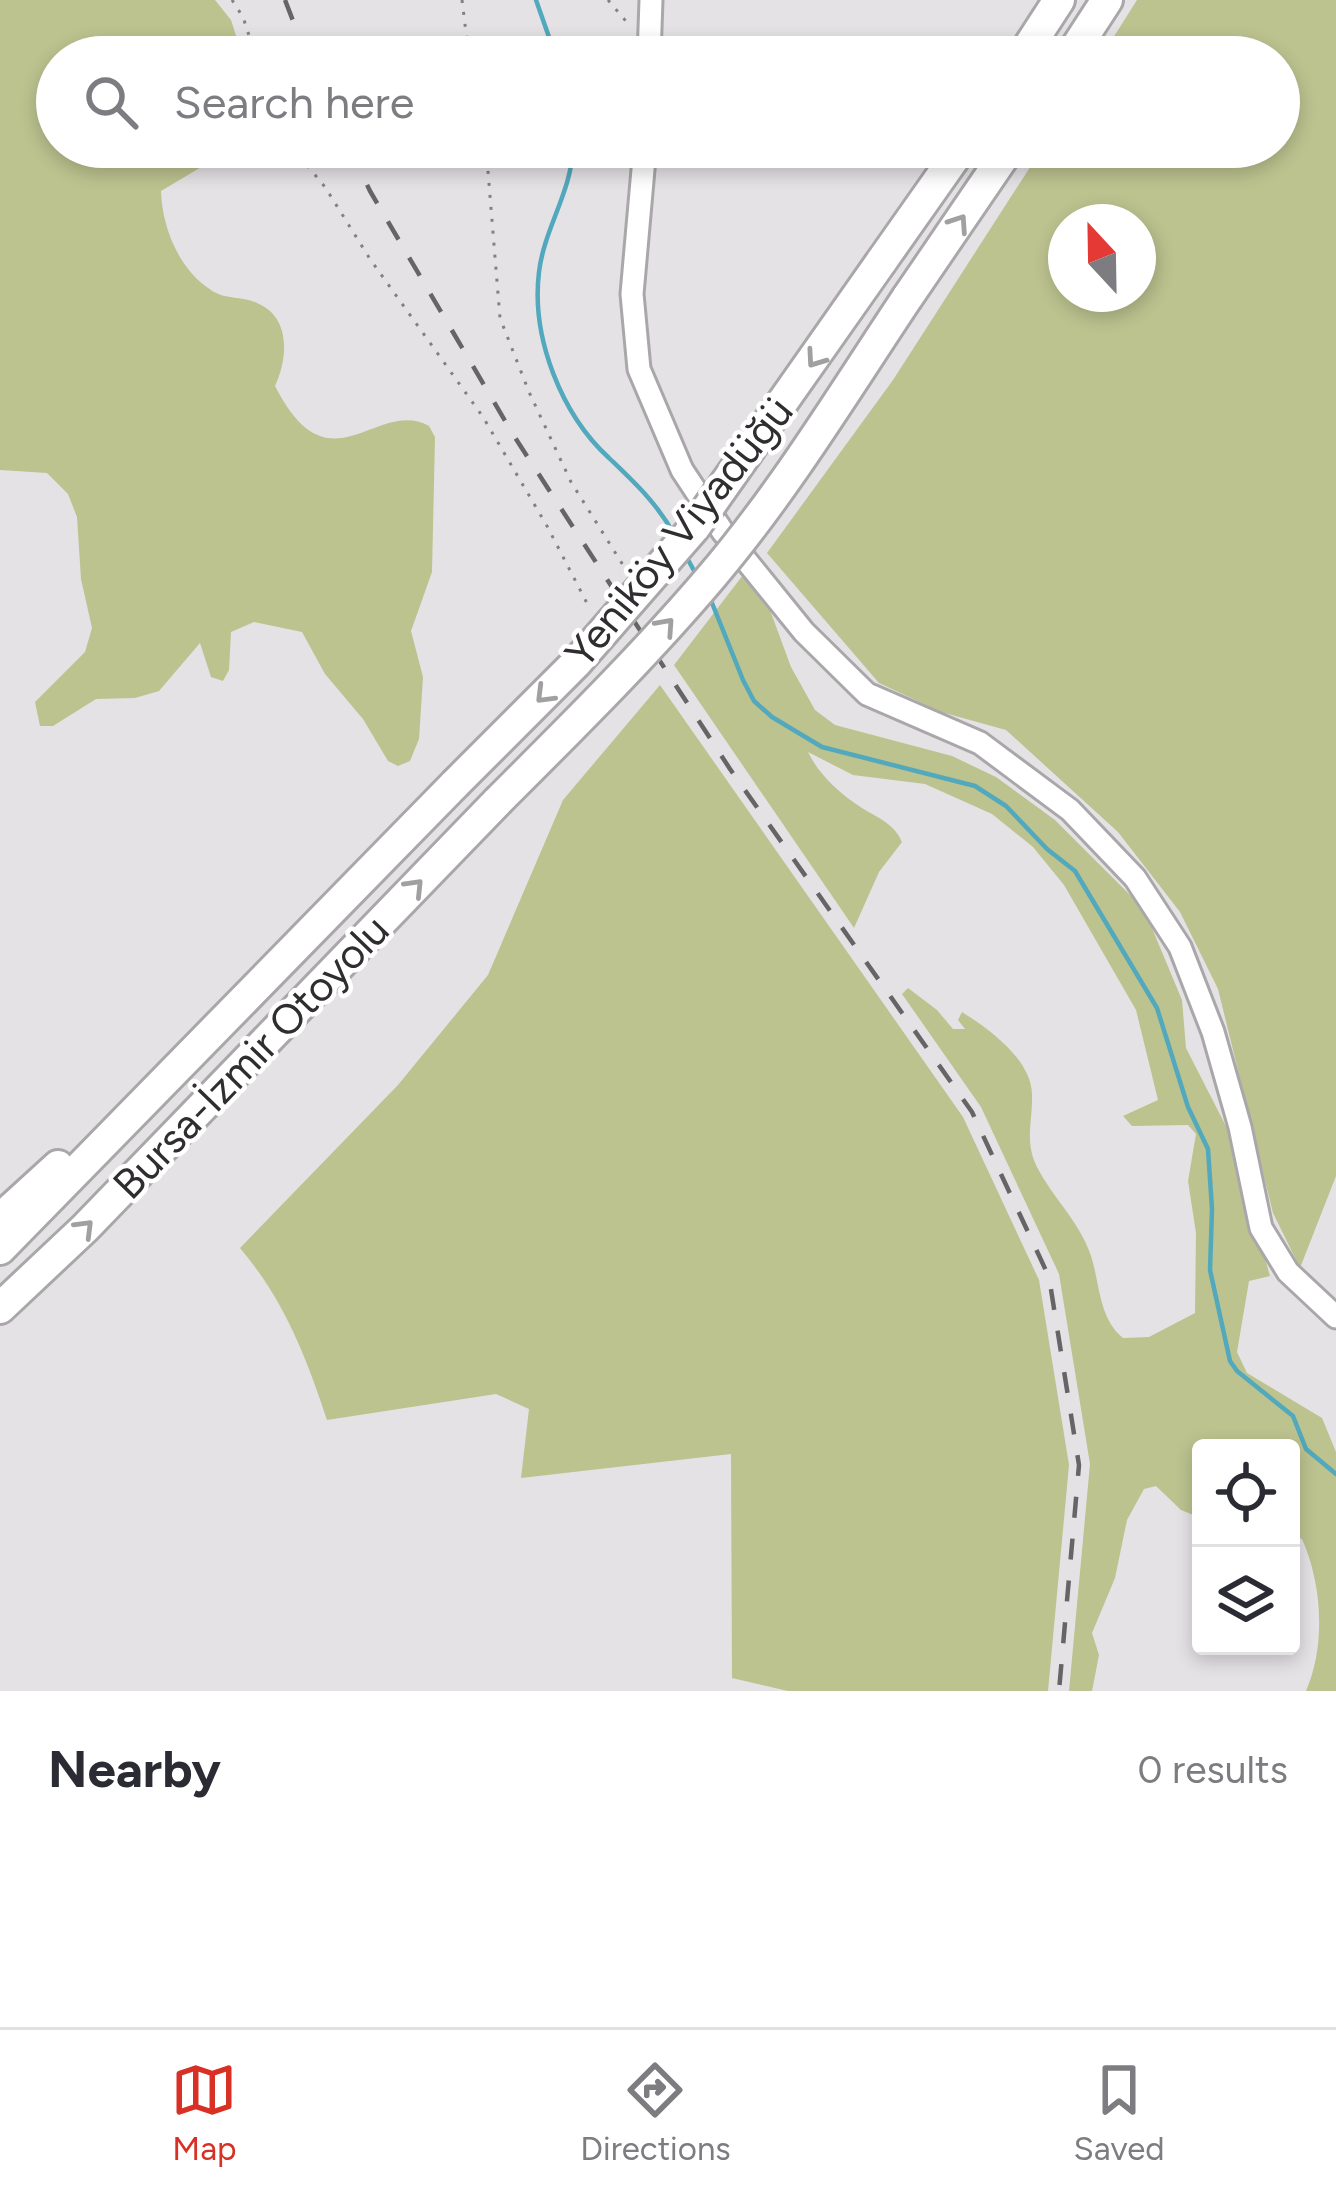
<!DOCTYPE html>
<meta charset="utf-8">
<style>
:root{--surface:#fff;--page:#f2f2f3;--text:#2b2b33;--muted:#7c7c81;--line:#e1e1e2;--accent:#d93025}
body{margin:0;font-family:Figtree,sans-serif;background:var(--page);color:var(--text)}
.controls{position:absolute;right:36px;bottom:36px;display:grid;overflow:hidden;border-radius:12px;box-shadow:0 6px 18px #0003}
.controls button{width:108px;height:108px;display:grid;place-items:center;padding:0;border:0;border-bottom:3px solid var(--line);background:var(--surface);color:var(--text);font:60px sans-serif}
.compass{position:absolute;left:1048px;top:204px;width:108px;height:108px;border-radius:50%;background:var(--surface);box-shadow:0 6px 18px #0003;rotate:338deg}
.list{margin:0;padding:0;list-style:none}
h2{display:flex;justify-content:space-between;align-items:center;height:156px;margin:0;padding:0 48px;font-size:51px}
h2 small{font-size:39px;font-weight:400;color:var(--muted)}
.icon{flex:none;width:66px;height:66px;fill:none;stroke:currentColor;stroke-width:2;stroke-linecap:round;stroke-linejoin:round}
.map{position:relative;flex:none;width:1336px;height:1691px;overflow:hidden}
.search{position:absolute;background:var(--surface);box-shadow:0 6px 18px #0003;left:36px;right:36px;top:36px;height:132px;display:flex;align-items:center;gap:30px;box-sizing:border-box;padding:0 42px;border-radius:66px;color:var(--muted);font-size:45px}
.sheet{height:336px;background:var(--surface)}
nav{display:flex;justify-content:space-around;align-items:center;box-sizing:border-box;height:168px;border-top:3px solid var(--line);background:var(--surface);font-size:33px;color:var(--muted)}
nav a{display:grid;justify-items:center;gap:6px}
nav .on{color:var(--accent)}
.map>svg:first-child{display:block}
.green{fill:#bcc38f;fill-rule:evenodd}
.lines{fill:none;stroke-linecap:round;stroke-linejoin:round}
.stream{stroke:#52a8bc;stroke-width:4.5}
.minor-casing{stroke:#aaa7aa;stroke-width:27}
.highway-casing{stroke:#aaa7aa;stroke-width:36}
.path{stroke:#838083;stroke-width:3;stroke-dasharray:3 9;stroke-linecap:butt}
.minor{stroke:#fff;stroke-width:21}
.highway{stroke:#fff;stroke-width:30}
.rail{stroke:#666466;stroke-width:4.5;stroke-dasharray:21 21;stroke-linecap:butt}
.highway-bridge-casing{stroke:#aaa7aa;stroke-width:36;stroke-linecap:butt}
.highway-bridge{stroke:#fff;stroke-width:30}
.oneway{stroke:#a1a0a1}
.labels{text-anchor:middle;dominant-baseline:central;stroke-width:9;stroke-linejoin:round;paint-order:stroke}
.street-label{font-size:42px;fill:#2f2d2f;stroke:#fff}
</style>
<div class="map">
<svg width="1336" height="1691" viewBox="0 0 1336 1691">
<rect width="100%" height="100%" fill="#e5e2e5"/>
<!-- green -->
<g class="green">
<path d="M 0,0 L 215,0 L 231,20 L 243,57 L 57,57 L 57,147 L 235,147 L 161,191 C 162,227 179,270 211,290 C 225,300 242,296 257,303 C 291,317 288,358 275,386 C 330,494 376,397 429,426 L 435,437 L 432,572 L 411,631 L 423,677 L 419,739 L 410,761 L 398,766 L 388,761 L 363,719 L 325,674 L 302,632 L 254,622 L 231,632 L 229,670 L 223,681 L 211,677 L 200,643 L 159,691 L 135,698 L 96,699 L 53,726 L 40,726 L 35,702 L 85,652 L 92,628 L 81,579 L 77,517 L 68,494 L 47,473 L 0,470 Z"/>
<path d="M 1137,0 L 1336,0 L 1336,1176 L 1300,1268 L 1273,1213 L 1218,989 L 1180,912 L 1118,832 L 1006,730 L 941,712 L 879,683 L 767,553 L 893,380 L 1043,147 L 1279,147 L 1279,57 L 1101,57 ZM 1066,222 L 1138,222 L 1138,294 L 1066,294 Z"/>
<path d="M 743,575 L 763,591 L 791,667 L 815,710 L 835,725 L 952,756 L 996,777 L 1055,820 L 1144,909 L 1182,1000 L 1186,1048 L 1231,1136 L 1270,1276 L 1249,1281 L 1237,1352 L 1247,1373 L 1322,1418 L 1336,1452 L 1336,1691 L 1306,1691 C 1326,1645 1322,1584 1302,1539 L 1291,1534 L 1291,1448 L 1201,1448 L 1201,1518 L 1181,1510 L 1156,1486 L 1144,1489 L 1127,1520 L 1115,1578 L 1092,1633 L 1099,1655 L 1092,1691 L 1069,1691 L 1090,1464 L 1059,1274 L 981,1107 L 902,994 L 908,988 L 937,1010 L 953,1029 L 965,1029 L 958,1020 L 962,1012 C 989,1029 1031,1059 1032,1094 C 1033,1122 1024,1140 1037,1167 C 1053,1198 1078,1220 1090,1253 C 1100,1281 1098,1318 1123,1338 L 1149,1337 L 1195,1313 L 1196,1233 L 1188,1181 L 1196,1134 L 1188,1125 L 1132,1126 L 1123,1116 L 1158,1100 L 1136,1010 L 1064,885 L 1033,847 L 992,814 L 925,784 L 853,775 L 808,752 C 818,773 837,791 856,804 C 874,817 893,821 902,842 L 879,872 L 854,928 L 674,665 Z"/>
<path d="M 660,685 L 963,1117 L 1039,1280 L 1069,1465 L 1048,1691 L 788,1691 L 732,1678 L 731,1454 L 521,1478 L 529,1409 L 496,1394 L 327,1420 C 306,1356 284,1300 240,1248 L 398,1085 L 488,975 L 563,800 Z"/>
</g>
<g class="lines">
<!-- stream -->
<g class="stream">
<polyline points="536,0 556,57"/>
<path d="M 573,147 C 572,191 544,229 539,272 C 531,337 561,414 609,458 C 634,482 658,504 675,536"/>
<polyline points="686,556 698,578"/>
<polyline points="710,598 743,680 754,701 772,717 822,747 975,786 1006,806 1047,849 1075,871 1157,1008 1188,1107 1208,1149 1212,1209 1210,1270 1230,1361 1237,1371 1293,1416 1306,1449 1336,1474"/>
</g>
<defs>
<g id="minor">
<polyline points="649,57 651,0"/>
<polyline points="645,147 632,294 639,369 682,470 723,532 804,632 867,694 980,743 1070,810 1135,878 1180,947 1213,1032 1240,1127 1261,1228 1288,1272 1336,1317"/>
</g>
<g id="highway">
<polyline points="1022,57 1059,0"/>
<polyline points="1070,57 1107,0"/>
<polyline points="881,262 962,147"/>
<polyline points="907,298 1010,147"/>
<polyline points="0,1219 58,1166"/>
<polyline points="0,1249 455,784"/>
<polyline points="0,1308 85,1228 498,801"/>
</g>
</defs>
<!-- minor casing -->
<use href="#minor" class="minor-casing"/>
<!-- highway casing -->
<use href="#highway" class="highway-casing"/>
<!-- path -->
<g class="path">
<polyline points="232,0 243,17 256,57"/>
<polyline points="462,0 469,57"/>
<polyline points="608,0 630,26"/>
<polyline points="292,147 325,187 370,259 483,417 547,526 589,607"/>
<polyline points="486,147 500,318 529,392 571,482 623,565"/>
</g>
<!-- minor -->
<use href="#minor" class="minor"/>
<!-- highway -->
<use href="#highway" class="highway"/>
<!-- rail -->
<g class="rail">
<polyline points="285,0 307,57"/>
<polyline points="349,147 370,191 514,436 730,769 972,1112 1049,1277 1079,1465 1059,1691"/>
</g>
<defs>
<g id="highway-bridge">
<polyline points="455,784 577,662 694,528 881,262"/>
<path d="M 498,801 C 571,728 645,655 712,576 C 785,490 845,391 907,298"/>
</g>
</defs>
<!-- highway-bridge casing -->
<use href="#highway-bridge" class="highway-bridge-casing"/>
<!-- highway-bridge -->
<use href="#highway-bridge" class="highway-bridge"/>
</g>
<!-- one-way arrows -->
<defs><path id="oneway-chevron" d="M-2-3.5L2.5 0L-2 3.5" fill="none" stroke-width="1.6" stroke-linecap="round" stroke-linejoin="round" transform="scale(3)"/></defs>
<g class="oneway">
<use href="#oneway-chevron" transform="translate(959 223) rotate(-56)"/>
<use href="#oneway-chevron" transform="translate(815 359) rotate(125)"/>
<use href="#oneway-chevron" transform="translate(666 626) rotate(-48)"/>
<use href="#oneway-chevron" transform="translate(544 695) rotate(135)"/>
<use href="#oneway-chevron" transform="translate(415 887) rotate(-46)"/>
<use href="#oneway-chevron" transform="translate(85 1228) rotate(-45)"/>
</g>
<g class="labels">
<!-- street labels -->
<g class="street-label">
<text transform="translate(679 532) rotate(-51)">Yeniköy Viyadüğü</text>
<text transform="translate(251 1057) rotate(-46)">Bursa-İzmir Otoyolu</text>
</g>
</g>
</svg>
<div class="controls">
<button><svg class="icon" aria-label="locate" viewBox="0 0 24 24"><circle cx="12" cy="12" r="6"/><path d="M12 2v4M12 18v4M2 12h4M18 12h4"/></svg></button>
<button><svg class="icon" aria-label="layers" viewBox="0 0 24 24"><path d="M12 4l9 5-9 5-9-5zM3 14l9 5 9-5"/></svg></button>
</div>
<svg class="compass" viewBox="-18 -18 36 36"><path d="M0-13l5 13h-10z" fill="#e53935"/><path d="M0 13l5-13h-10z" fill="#7c7c81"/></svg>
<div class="search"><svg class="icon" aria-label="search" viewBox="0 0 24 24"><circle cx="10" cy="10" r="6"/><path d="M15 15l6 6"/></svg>Search here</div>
</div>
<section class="sheet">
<h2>Nearby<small>0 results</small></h2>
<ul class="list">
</ul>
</section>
<nav>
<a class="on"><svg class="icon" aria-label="map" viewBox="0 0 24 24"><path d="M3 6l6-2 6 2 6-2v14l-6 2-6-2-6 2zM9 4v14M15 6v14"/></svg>Map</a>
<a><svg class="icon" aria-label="directions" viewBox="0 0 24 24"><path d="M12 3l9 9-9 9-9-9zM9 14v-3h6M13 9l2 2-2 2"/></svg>Directions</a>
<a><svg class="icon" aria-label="saved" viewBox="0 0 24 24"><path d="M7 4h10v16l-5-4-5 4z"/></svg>Saved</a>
</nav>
